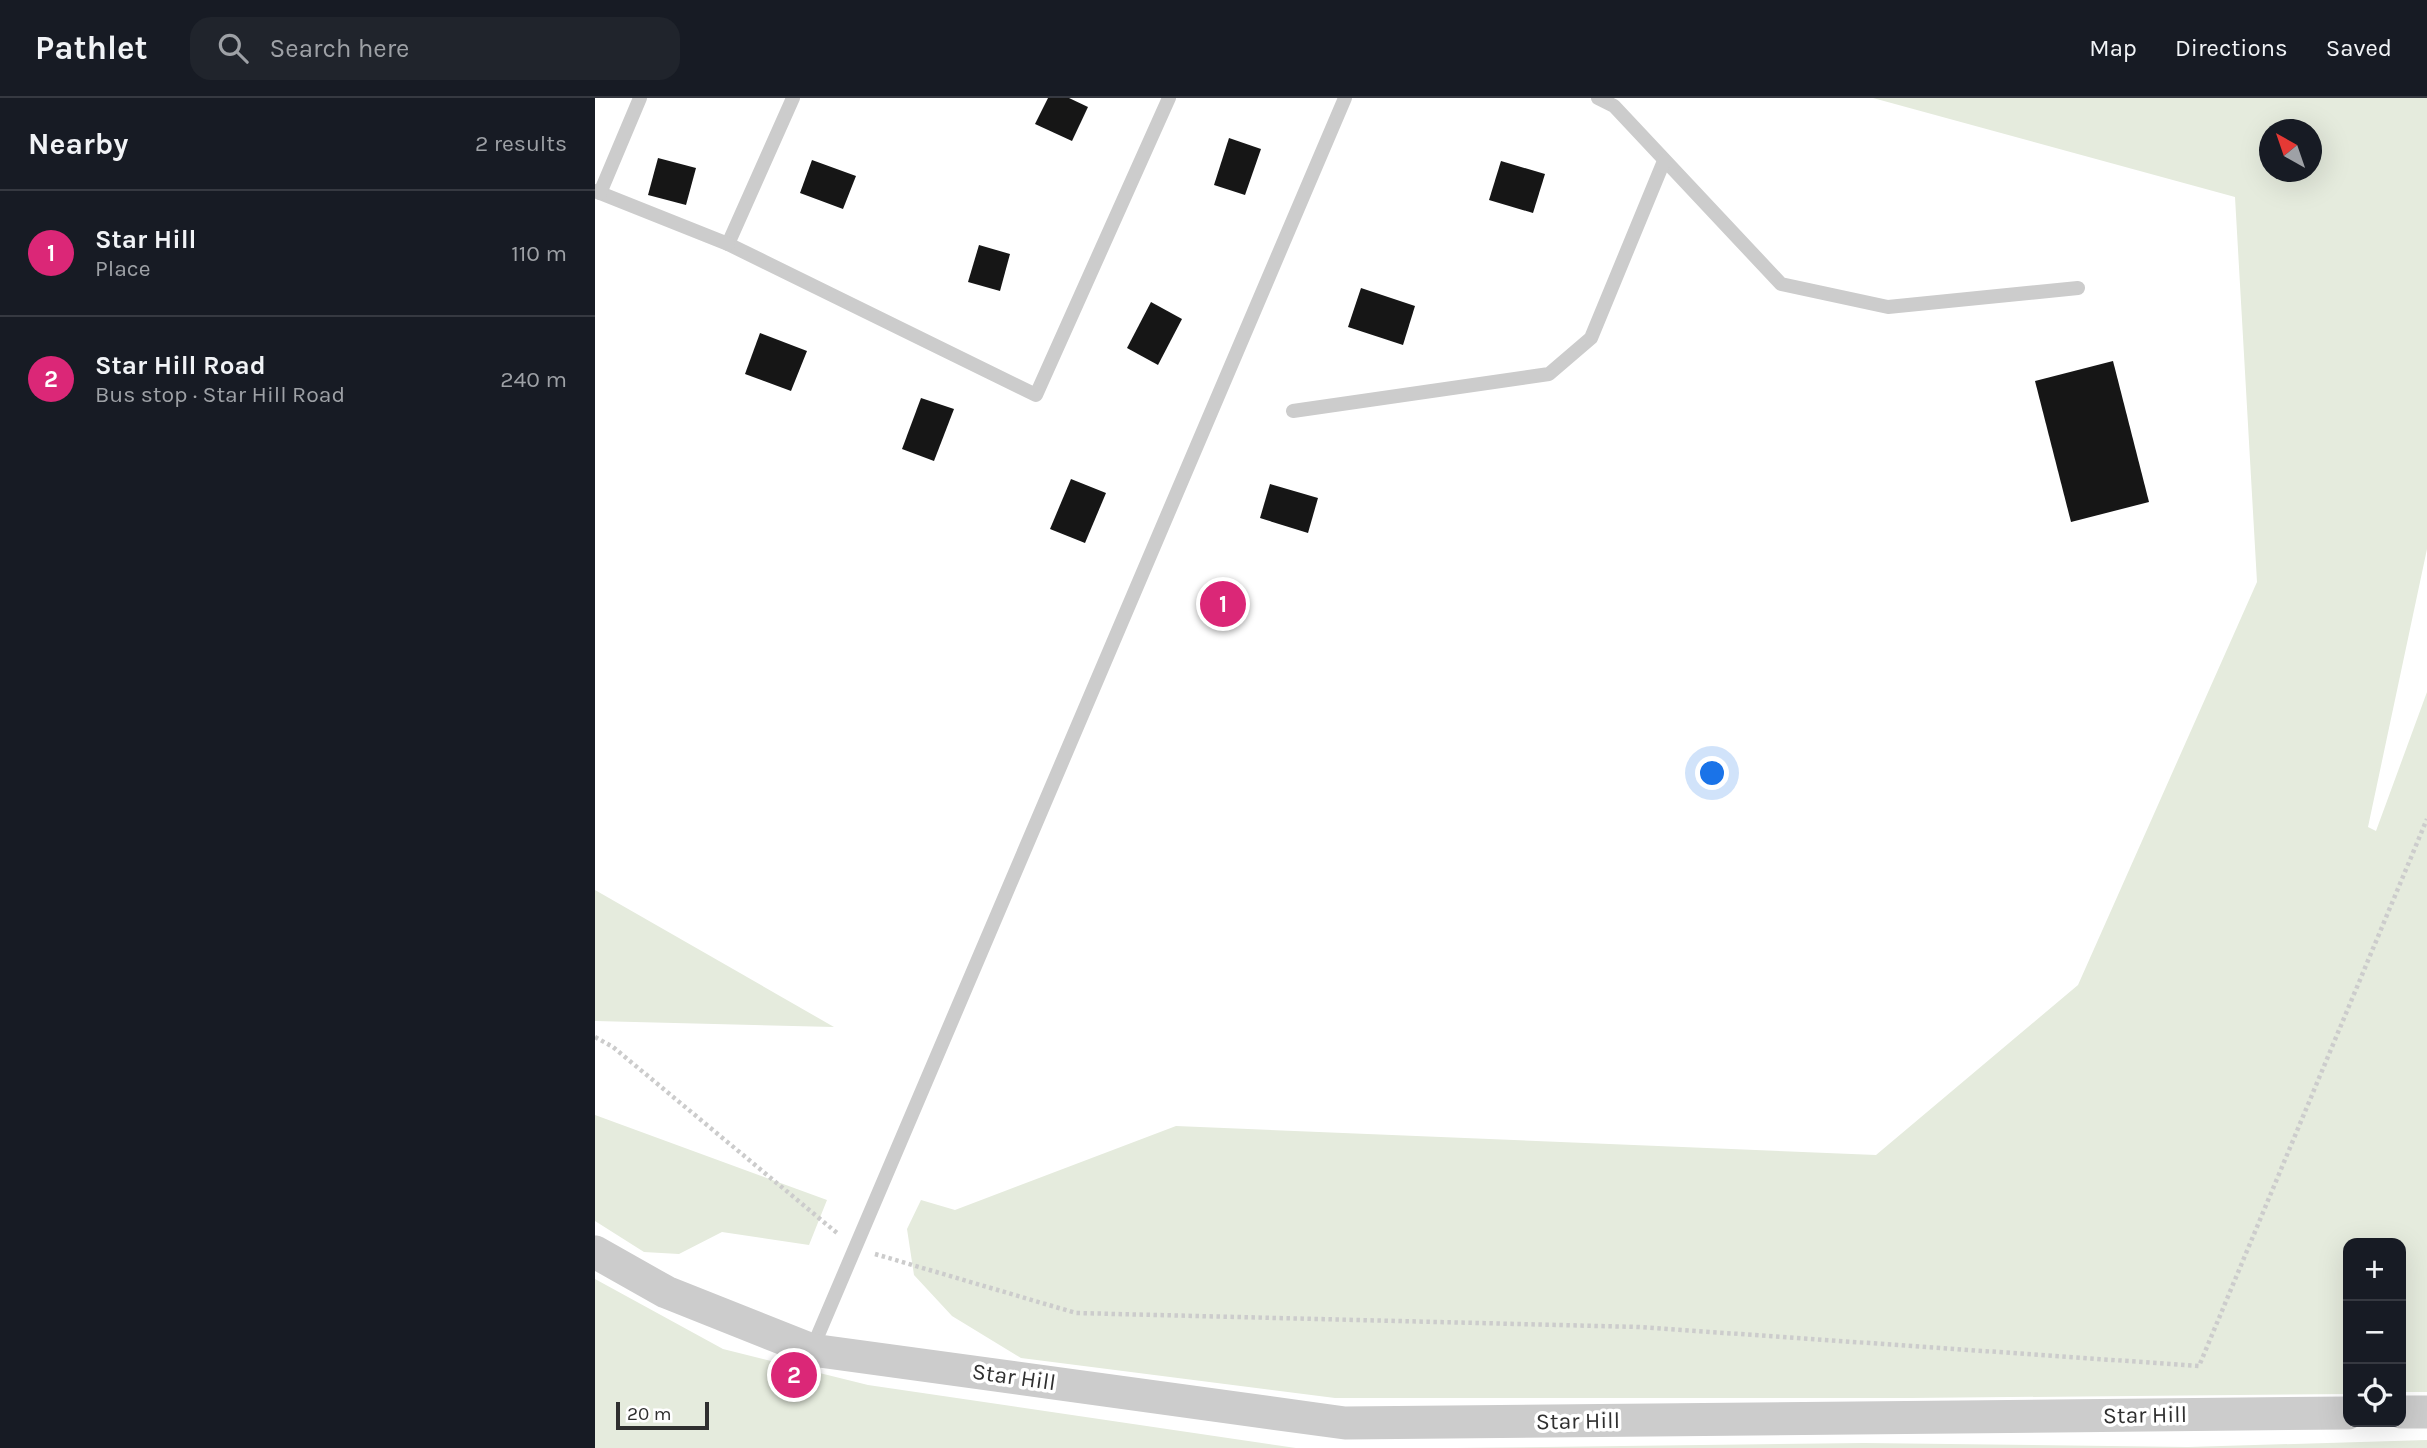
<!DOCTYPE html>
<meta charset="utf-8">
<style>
:root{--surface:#171b24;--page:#20242c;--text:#f1f3f6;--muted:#9ea1a6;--line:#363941;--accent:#db2777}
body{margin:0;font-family:Karla,sans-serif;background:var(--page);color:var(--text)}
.controls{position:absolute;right:21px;bottom:21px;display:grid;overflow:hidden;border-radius:14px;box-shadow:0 7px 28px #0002}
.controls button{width:63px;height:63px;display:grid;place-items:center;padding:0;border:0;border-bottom:2px solid var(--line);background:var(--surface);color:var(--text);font:35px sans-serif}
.compass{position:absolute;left:1664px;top:21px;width:63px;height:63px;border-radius:50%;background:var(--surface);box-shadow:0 7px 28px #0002;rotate:320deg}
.scale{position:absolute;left:21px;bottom:18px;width:93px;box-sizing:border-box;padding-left:7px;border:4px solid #2f2f2f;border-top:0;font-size:19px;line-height:24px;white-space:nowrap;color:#2f2f2f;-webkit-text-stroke:5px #fff;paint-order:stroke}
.you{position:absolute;left:1118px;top:676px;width:24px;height:24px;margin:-18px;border:5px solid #fff;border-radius:50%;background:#1a73e8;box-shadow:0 0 0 10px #1a73e833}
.badge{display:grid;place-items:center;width:46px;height:46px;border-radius:50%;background:var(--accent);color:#fff;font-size:23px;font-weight:700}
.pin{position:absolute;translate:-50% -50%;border:4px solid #fff;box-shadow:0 2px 7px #0006}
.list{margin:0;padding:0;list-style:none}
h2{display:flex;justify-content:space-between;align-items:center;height:91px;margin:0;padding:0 28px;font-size:30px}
h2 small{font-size:23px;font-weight:400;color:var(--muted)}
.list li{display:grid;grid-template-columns:46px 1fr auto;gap:21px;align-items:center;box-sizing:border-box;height:126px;padding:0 28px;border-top:2px solid var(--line)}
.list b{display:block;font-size:26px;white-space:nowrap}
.list p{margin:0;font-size:23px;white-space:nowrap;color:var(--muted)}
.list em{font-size:23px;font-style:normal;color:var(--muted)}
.icon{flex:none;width:38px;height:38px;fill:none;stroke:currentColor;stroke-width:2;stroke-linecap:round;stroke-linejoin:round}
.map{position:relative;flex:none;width:1832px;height:1350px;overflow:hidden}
header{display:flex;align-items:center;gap:42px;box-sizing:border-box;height:98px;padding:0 35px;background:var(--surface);border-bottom:2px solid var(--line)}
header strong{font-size:33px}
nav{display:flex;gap:38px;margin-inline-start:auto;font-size:24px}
.search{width:490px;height:63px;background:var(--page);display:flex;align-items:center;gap:18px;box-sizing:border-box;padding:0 24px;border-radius:21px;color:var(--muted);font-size:26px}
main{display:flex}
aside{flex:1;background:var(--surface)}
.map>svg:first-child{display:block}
.green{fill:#e5ebdd;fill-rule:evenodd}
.building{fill:#161616}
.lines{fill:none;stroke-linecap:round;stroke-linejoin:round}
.path{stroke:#ccc;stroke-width:4.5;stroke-dasharray:3.5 3.5;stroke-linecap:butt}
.service{stroke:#ccc;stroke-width:14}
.tertiary{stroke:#ccc;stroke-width:33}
.labels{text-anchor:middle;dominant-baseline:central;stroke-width:7;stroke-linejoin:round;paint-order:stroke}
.street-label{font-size:23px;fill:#2f2f2f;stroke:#fff}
</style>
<header>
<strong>Pathlet</strong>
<div class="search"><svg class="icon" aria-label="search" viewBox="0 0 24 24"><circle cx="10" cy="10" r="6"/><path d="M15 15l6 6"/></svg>Search here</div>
<nav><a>Map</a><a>Directions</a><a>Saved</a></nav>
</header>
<main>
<aside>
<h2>Nearby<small>2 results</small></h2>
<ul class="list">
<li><span class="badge">1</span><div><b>Star Hill</b><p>Place</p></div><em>110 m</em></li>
<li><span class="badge">2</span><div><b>Star Hill Road</b><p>Bus stop · Star Hill Road</p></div><em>240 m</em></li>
</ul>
</aside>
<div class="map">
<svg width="1832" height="1350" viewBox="0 0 1832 1350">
<rect width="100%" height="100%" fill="#fff"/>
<!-- green -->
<g class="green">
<path d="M 1278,0 L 1832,0 L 1832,451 L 1773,729 L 1781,733 L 1832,594 L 1832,1294 L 1806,1294 L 1806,1145 L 1753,1145 L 1753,1296 L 1315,1300 L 740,1300 L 426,1260 L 357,1218 L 319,1177 L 312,1131 L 326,1102 L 360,1112 L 581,1028 L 1281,1057 L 1483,887 L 1662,484 L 1640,99 ZM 1674,32 L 1716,32 L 1716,74 L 1674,74 Z"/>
<polygon points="0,792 239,929 0,923"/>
<polygon points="0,1017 232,1102 214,1147 127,1134 84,1156 49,1154 0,1123"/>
<polygon points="0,1181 128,1251 273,1287 701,1350 0,1350"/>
<polygon points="1832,1342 1832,1350 860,1350 1269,1345 1593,1349"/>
</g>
<!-- building -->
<g class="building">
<polygon points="453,0 474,0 493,9 477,43 440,26"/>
<polygon points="634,40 666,51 650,97 619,87"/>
<polygon points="63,60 101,70 91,107 53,97"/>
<polygon points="217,62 261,78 248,111 205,95"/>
<polygon points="906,63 950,76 938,115 894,102"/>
<polygon points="384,147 415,156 405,193 373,184"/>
<polygon points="766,190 820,208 808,247 753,229"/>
<polygon points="556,204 587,221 563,267 532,250"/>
<polygon points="165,235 212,253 196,293 150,276"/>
<polygon points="1518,263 1554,404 1476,424 1440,283"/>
<polygon points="326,300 359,311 339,363 307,351"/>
<polygon points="476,381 511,395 490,445 455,431"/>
<polygon points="675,386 723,400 713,435 665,420"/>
</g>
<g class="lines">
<!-- path -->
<g class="path">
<polyline points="0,939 18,949 242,1135"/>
<polyline points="280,1156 481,1215 1044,1229 1604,1268 1832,721"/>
</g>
<!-- service -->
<g class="service">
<polyline points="198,0 133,146 441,297 574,0"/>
<polyline points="1003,0 1019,8 1186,186 1293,209 1483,190"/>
<polyline points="0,93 133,146"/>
<polyline points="5,95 45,0"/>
<polyline points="698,313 954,276 996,240 1069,63"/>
<polyline points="217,1251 750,0"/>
</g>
<!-- tertiary -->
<g class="tertiary">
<polyline points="0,1154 71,1194 217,1252 750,1325 1753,1315"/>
<polyline points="1806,1314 1832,1314"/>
</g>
</g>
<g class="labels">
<!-- street labels -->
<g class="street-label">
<text transform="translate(419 1279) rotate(8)">Star Hill</text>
<text transform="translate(1550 1317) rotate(-1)">Star Hill</text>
<text transform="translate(983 1323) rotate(-1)">Star Hill</text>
</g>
</g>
</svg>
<div class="controls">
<button>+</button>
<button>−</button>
<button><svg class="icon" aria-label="locate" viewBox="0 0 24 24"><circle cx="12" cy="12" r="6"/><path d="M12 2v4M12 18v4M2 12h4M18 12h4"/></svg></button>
</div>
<svg class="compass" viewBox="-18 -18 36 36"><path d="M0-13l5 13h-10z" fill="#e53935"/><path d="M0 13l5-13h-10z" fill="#9ea1a6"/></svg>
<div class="scale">20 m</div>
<div class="you"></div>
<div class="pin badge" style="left:628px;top:506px">1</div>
<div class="pin badge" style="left:199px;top:1277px">2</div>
</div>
</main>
